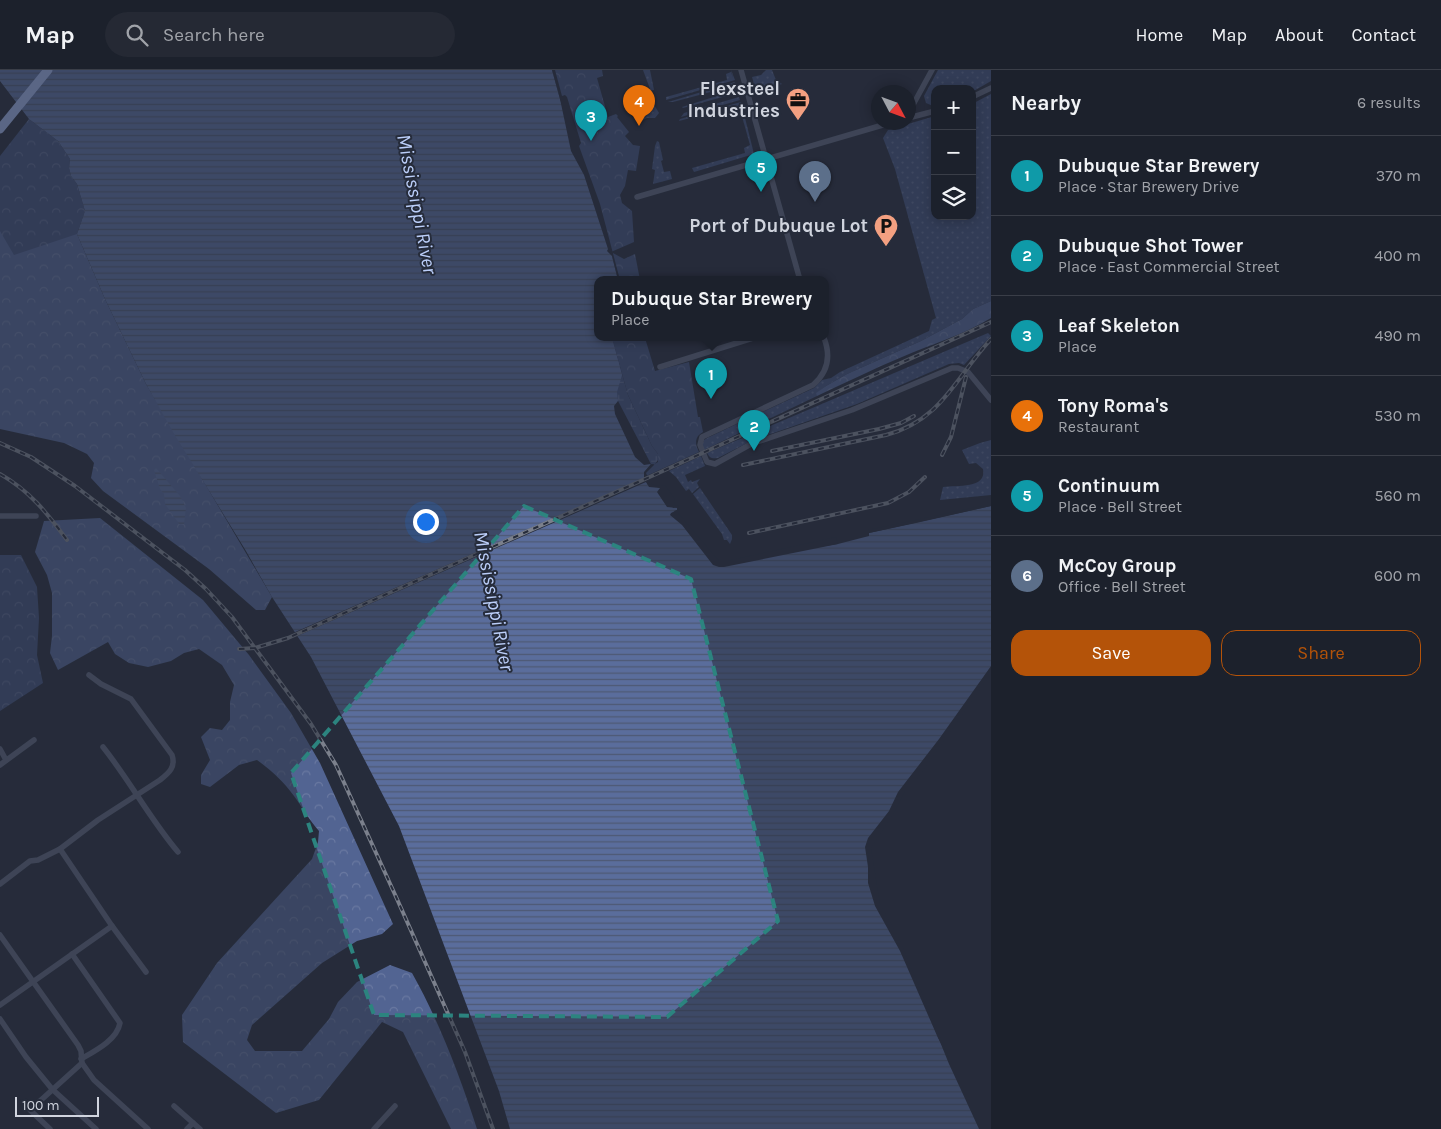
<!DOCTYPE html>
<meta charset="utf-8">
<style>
:root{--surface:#1c212c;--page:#252934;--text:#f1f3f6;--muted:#a0a3a9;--line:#3a3e48;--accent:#b45309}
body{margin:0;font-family:Karla,sans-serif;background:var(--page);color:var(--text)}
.controls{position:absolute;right:15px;top:15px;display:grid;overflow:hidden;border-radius:10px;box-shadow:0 2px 12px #0003}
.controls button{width:45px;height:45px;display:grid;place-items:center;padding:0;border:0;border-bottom:1px solid var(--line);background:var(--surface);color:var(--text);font:25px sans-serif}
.compass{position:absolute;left:871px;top:15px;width:45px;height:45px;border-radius:50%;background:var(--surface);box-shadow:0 2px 12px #0003;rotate:131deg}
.scale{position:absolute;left:15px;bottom:12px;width:84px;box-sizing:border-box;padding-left:5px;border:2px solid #d0d4de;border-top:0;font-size:14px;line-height:18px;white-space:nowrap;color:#d0d4de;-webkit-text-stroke:4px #262c3b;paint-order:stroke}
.you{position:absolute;left:425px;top:451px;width:18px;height:18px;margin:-12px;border:4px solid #fff;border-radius:50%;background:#1a73e8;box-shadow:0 0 0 8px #1a73e833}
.badge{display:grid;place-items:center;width:32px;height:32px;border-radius:50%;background:var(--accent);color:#fff;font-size:16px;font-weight:700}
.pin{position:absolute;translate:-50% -41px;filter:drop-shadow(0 1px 2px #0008)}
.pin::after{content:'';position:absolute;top:26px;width:18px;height:15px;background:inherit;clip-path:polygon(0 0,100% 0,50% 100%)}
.popup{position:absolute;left:594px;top:206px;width:235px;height:65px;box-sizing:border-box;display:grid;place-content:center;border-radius:10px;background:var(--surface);filter:drop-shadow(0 1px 4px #0005);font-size:16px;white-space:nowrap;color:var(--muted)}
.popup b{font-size:19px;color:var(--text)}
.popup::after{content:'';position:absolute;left:50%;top:100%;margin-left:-10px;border:10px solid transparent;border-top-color:var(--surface)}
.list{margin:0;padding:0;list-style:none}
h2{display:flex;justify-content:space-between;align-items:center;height:65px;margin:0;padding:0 20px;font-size:21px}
h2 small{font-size:16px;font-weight:400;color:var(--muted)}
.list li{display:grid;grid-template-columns:32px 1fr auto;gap:15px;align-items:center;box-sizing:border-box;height:80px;padding:0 20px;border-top:1px solid var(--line)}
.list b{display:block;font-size:19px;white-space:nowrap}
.list p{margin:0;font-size:16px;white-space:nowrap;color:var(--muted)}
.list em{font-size:16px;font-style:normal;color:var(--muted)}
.actions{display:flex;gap:10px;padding:15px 20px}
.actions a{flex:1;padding:11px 0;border:1px solid var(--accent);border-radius:15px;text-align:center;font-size:18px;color:var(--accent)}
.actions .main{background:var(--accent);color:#fff}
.icon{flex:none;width:28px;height:28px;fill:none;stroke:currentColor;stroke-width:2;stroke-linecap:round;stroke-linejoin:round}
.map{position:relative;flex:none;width:991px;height:1059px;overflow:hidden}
header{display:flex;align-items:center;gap:30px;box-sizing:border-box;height:70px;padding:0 25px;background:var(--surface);border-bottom:1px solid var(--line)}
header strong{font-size:24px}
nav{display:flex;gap:28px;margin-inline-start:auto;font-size:18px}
.search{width:350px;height:45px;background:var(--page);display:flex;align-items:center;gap:12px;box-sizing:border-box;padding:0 18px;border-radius:28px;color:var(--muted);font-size:19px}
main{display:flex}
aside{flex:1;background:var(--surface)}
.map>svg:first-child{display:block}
.grass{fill:url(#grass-dots)}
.forest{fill:url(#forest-crowns)}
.wetland{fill:url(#wetland-marsh)}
.park{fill:url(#park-crowns)}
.water{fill:url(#water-rules)}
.pier{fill:#262c3b}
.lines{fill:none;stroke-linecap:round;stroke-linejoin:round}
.minor{stroke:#5b6378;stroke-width:5.5}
.highway{stroke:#9aaee1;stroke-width:9}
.rail-casing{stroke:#7b808c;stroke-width:4}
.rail{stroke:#262c3b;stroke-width:2;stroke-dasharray:5.5;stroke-linecap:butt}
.marked{fill:none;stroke:#2c847f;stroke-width:4;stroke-dasharray:10 6;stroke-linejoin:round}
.labels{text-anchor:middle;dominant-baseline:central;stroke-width:4;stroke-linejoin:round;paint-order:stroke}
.poi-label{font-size:19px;font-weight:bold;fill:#d0d4de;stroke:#262c3b;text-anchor:end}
.water-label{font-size:20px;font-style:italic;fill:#bbcef9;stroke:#262c3b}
</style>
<header>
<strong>Map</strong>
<div class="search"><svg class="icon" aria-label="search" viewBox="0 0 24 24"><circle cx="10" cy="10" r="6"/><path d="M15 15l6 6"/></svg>Search here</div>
<nav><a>Home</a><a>Map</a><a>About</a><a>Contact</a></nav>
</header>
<main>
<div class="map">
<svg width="991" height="1059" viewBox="0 0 991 1059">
<defs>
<pattern id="grass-dots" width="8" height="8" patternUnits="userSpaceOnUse" patternTransform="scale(1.25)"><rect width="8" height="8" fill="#405079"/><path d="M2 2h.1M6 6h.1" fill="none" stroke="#5b688c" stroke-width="1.8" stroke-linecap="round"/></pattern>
<pattern id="forest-crowns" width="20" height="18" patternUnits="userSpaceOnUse" patternTransform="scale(1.25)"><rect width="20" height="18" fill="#526492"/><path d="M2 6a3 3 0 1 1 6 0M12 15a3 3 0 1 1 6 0" fill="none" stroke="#6a79a1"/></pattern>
<pattern id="wetland-marsh" width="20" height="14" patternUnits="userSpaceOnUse" patternTransform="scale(1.25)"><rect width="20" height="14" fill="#405079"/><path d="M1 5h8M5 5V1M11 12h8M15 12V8" fill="none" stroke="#5b688c"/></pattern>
<pattern id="park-crowns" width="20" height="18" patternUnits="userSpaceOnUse" patternTransform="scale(1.25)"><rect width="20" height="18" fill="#405079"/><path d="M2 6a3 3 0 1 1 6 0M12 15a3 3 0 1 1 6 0" fill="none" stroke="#5b688c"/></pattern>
<pattern id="water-rules" width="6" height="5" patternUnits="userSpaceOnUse" patternTransform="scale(1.25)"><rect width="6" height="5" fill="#5a6d9c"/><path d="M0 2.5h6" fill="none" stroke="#4d5974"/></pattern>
</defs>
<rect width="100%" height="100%" fill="#262c3b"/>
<!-- grass -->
<g class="grass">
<polygon points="643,0 650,0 654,20 649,21 653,33 659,43 655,48 647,48 643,50 635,41 637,39 633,34 631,35 629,31 635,29 634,23 650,19"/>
<polygon points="731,0 735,10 666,30 666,27 727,10 726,4 731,2 733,8"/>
<path d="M 766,0 L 772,0 L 776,10 L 782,14 C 772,17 767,23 757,24 L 752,7 L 761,5 Z"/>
<polygon points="938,0 991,0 991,11 972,22 972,19 935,19 935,35 933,36 926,33 924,26"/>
<polygon points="735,12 733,16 673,32 668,32"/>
<polygon points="736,20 737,23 683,38 682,37"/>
<polygon points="991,24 991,231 973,239 962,249 921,271 847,304 826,316 817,323 817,326 704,380 702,376 704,370 707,368 814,318 822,310 831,308 840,302 929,261 932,250 936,248 895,99 883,68 888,60 935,46 935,146 972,146 972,34"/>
<polygon points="739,27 740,30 681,47 684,43"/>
<polygon points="741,32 754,84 694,102 692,98 745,83 744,78 750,75 740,39 733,41 732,37 679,51 680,49"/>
<polygon points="657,71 659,72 663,90 661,91 664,102 670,101 672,109 653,114 655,100 652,99 655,76"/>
<path d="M 988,263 L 991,266 L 964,295 L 959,293 L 949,294 L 857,334 L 753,370 L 718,388 C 712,389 710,388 707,383 Z"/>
<path d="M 991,370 L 991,425 L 940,430 L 943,417 C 957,415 987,419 983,399 L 976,393 L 969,394 L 962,380 L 980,373 Z"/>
<polygon points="701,386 705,396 685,405 688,412 691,410 692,412 700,409 697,413 699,417 692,423 689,419 686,421 676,407 669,401"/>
<polygon points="700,418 732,465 732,469 730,474 727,470 724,470 722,464 693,424"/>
</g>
<!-- forest -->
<g class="forest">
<polygon points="0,152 77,164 105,229 146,314 272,527 265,540 256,540 209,499 103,421 91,408 94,393 87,384 64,373 0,359"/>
<path d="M 991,231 L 991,248 C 963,265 932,274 902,287 C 873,299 845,313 817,326 L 816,323 L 826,316 L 847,304 L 921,271 L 962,249 L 973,239 Z"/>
<path d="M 100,448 L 203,530 L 249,585 L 291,643 L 320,693 L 393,854 L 382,864 L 357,871 L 322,893 L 252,955 L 247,970 L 255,981 L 302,981 L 329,949 L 338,932 L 357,912 L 390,895 L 412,903 C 439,951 460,1006 477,1059 L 451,1059 L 403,962 L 382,952 L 319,1030 L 276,1043 L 183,972 L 182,945 L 217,893 L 312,789 L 318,772 L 319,761 C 309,750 303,738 294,726 C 284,712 271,700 257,690 L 239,695 L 210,717 L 201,714 L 201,705 L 210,690 L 201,667 L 210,658 L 222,660 L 230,650 L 230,632 L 234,615 L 222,595 L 199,579 L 184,583 L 171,591 L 148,597 L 129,593 L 115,584 L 108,572 L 58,600 L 50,583 L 52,566 L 52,523 L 47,505 L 35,482 L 44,451 Z"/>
</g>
<!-- wetland -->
<polygon class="wetland" points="612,268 628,325 652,376 658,384 658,390 655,394 651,394 646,388 612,321"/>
<!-- park -->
<g class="park">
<polygon points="552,0 602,0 603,6 597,8 608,47 616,44 618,46 617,47 629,62 625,66 633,75 640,76 636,101 628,100 625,116 620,125 622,133 632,141 634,172 611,182 624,189 635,184 640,210 618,210 612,186 607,181 609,178 597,135 576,75 579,74 565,28 560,29"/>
<polygon points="29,49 58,71 70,89 69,98 71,106 77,114 85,141 77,164 14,185 0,161 0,86"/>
<path d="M 612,268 L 645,268 L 655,301 L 689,292 L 698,347 L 700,347 L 703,362 C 694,367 695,374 699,382 L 644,407 L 643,405 L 651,394 L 653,395 L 658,392 L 658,384 L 652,376 L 628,325 Z"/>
<polygon points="0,485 21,485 37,517 39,548 37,585 43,613 0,641"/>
</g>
<!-- water -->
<g class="water">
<path d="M 0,0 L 552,0 L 560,29 L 612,186 L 618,210 L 597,210 L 597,268 L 612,268 L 622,305 L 617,322 L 618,333 L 632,362 L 651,394 C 644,405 641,401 648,415 L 661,418 L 673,438 L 677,437 L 677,440 L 674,441 L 718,493 L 838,474 L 869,466 L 869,463 L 991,436 L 991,600 L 903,719 L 868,777 L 878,834 L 914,908 L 949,994 L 979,1059 L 510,1059 L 499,1021 L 399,756 L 311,587 L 272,527 L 246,481 L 173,362 L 146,314 L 105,229 L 77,164 L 85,141 L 77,114 L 71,106 L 69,98 L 70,89 L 58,71 L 29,49 L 0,11 Z"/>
<polygon points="156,398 180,426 186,438 184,454 180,455 165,434 164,424 160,419 154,400"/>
</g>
<!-- pier -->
<g class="pier">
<polygon points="552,0 555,0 562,26 565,25 567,27 581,73 579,76 600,134 620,210 618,210 612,186 607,181 608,179 584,105 571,81 560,29"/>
<polygon points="618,331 651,394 654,395 646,403 650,413 656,416 665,415 674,428 675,435 679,436 678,443 719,491 727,491 836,467 838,474 724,497 719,497 713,495 682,455 670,445 671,443 677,440 677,438 667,437 657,422 660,418 649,417 646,412 295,567 293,563 644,408 644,402 651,394 644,395 635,387 615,344 614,336"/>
<polygon points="991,434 991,436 916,453 869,463 868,460"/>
<polygon points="991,596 991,604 915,712 905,721 895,741 871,778 880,834 899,868 949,988 938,968 900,881 875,836 868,813 868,797 865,777 868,768 889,741 898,722 939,669"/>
</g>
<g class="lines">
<!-- minor -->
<g class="minor">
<polyline points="741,0 800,210"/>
<polyline points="972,27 991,18"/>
<polyline points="908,44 932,0"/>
<polyline points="908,48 935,41"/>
<polyline points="637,127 893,52"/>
<path d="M 824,268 C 831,286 828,302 813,315 L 702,367 L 700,375 L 707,392 L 715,394 L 751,374 L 852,340 L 952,298 L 958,298 L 968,302 L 991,330"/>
<polyline points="660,297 753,268"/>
<polyline points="0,446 36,446"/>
<path d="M 103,677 C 130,711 150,749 178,782"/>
<polyline points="0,679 6,690"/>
<polyline points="0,695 34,670"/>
<polyline points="60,779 112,856 146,902"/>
<path d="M 0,814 L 30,791 L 38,790 L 60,779 L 98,750 L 160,710 C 169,703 176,697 172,685 L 131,629 L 101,614 L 89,605"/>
<polyline points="0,865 78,975 81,981 82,993 30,1040 50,1059"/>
<path d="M 72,884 L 120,953 C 117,970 95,981 81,989"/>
<polyline points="0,935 112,856"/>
<polyline points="0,949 26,987 52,1019 96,1059"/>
<polyline points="82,993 94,1010 148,1059"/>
<polyline points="174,1036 200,1059"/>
<polyline points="187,1059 193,1053"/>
<polyline points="374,1059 395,1036"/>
</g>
<!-- highway -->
<polyline class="highway" points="0,59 48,0"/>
<defs>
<g id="rail">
<polyline points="0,373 31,387 75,416 185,500 206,519 232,547 311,654 336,695 397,829 465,982 493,1059"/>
<polyline points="772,381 879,359 901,353 914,346"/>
<polyline points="942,385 951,367 966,307"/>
<path d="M 743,395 L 886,365 C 942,350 955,308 991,269"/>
<path d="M 0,404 C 30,421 47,443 67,470"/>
<polyline points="749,463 888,433 909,422 925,407"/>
<polyline points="239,579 255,578 288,568 654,405 991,252"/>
</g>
</defs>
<!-- rail casing -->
<use href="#rail" class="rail-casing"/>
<!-- rail -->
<use href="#rail" class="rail"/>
</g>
<!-- marked area -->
<path d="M0 0H991V1059H0ZM 524,436 L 691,509 L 778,851 L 667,947 L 374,945 L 291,703 Z" fill="#262c3b" fill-opacity=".55" fill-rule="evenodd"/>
<path class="marked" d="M 524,436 L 691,509 L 778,851 L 667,947 L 374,945 L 291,703 Z"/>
<!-- icons -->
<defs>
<symbol id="office-pin" viewBox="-11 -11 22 30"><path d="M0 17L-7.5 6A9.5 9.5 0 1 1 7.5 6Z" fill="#f3a081" stroke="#262c3b"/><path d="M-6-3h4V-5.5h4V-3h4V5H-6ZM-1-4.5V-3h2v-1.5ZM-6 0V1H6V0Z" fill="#111"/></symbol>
<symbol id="parking-pin" viewBox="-11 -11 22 30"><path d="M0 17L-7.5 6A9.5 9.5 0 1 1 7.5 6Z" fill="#f3a081" stroke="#262c3b"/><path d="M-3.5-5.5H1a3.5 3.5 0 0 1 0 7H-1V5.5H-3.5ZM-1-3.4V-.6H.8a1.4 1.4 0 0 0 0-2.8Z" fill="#111"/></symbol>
</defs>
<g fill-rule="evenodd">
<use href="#office-pin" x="784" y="16" width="28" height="38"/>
<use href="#parking-pin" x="872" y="142" width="28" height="38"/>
</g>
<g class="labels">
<!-- poi labels -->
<g class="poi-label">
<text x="780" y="19">Flexsteel<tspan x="780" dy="22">Industries</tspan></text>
<text x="868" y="156">Port of Dubuque Lot</text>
</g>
<!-- water labels -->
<g class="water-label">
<text transform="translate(417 134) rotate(79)">Mississippi River</text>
<text transform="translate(494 531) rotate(79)">Mississippi River</text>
</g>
</g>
</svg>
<div class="controls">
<button>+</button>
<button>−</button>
<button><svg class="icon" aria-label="layers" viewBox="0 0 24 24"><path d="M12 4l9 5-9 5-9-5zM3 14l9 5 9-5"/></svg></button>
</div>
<svg class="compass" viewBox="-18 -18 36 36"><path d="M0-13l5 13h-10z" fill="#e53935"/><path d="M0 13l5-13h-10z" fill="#a0a3a9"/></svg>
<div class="scale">100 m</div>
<div class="you"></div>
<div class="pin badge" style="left:711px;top:329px;background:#0f9aa8">1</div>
<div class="popup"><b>Dubuque Star Brewery</b>Place</div>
<div class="pin badge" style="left:754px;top:381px;background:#0f9aa8">2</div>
<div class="pin badge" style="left:591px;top:71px;background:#0f9aa8">3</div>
<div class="pin badge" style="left:639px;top:56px;background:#e8710a">4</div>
<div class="pin badge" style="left:761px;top:122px;background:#0f9aa8">5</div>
<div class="pin badge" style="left:815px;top:132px;background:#5c6f8a">6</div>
</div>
<aside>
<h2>Nearby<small>6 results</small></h2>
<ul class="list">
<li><span class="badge" style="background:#0f9aa8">1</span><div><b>Dubuque Star Brewery</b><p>Place · Star Brewery Drive</p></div><em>370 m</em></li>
<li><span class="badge" style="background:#0f9aa8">2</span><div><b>Dubuque Shot Tower</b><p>Place · East Commercial Street</p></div><em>400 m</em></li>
<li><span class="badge" style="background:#0f9aa8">3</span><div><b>Leaf Skeleton</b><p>Place</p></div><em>490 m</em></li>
<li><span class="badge" style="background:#e8710a">4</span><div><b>Tony Roma's</b><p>Restaurant</p></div><em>530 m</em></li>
<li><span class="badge" style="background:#0f9aa8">5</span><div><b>Continuum</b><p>Place · Bell Street</p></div><em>560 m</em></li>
<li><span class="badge" style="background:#5c6f8a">6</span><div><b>McCoy Group</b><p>Office · Bell Street</p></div><em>600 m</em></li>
</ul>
<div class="actions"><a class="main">Save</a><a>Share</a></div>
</aside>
</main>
